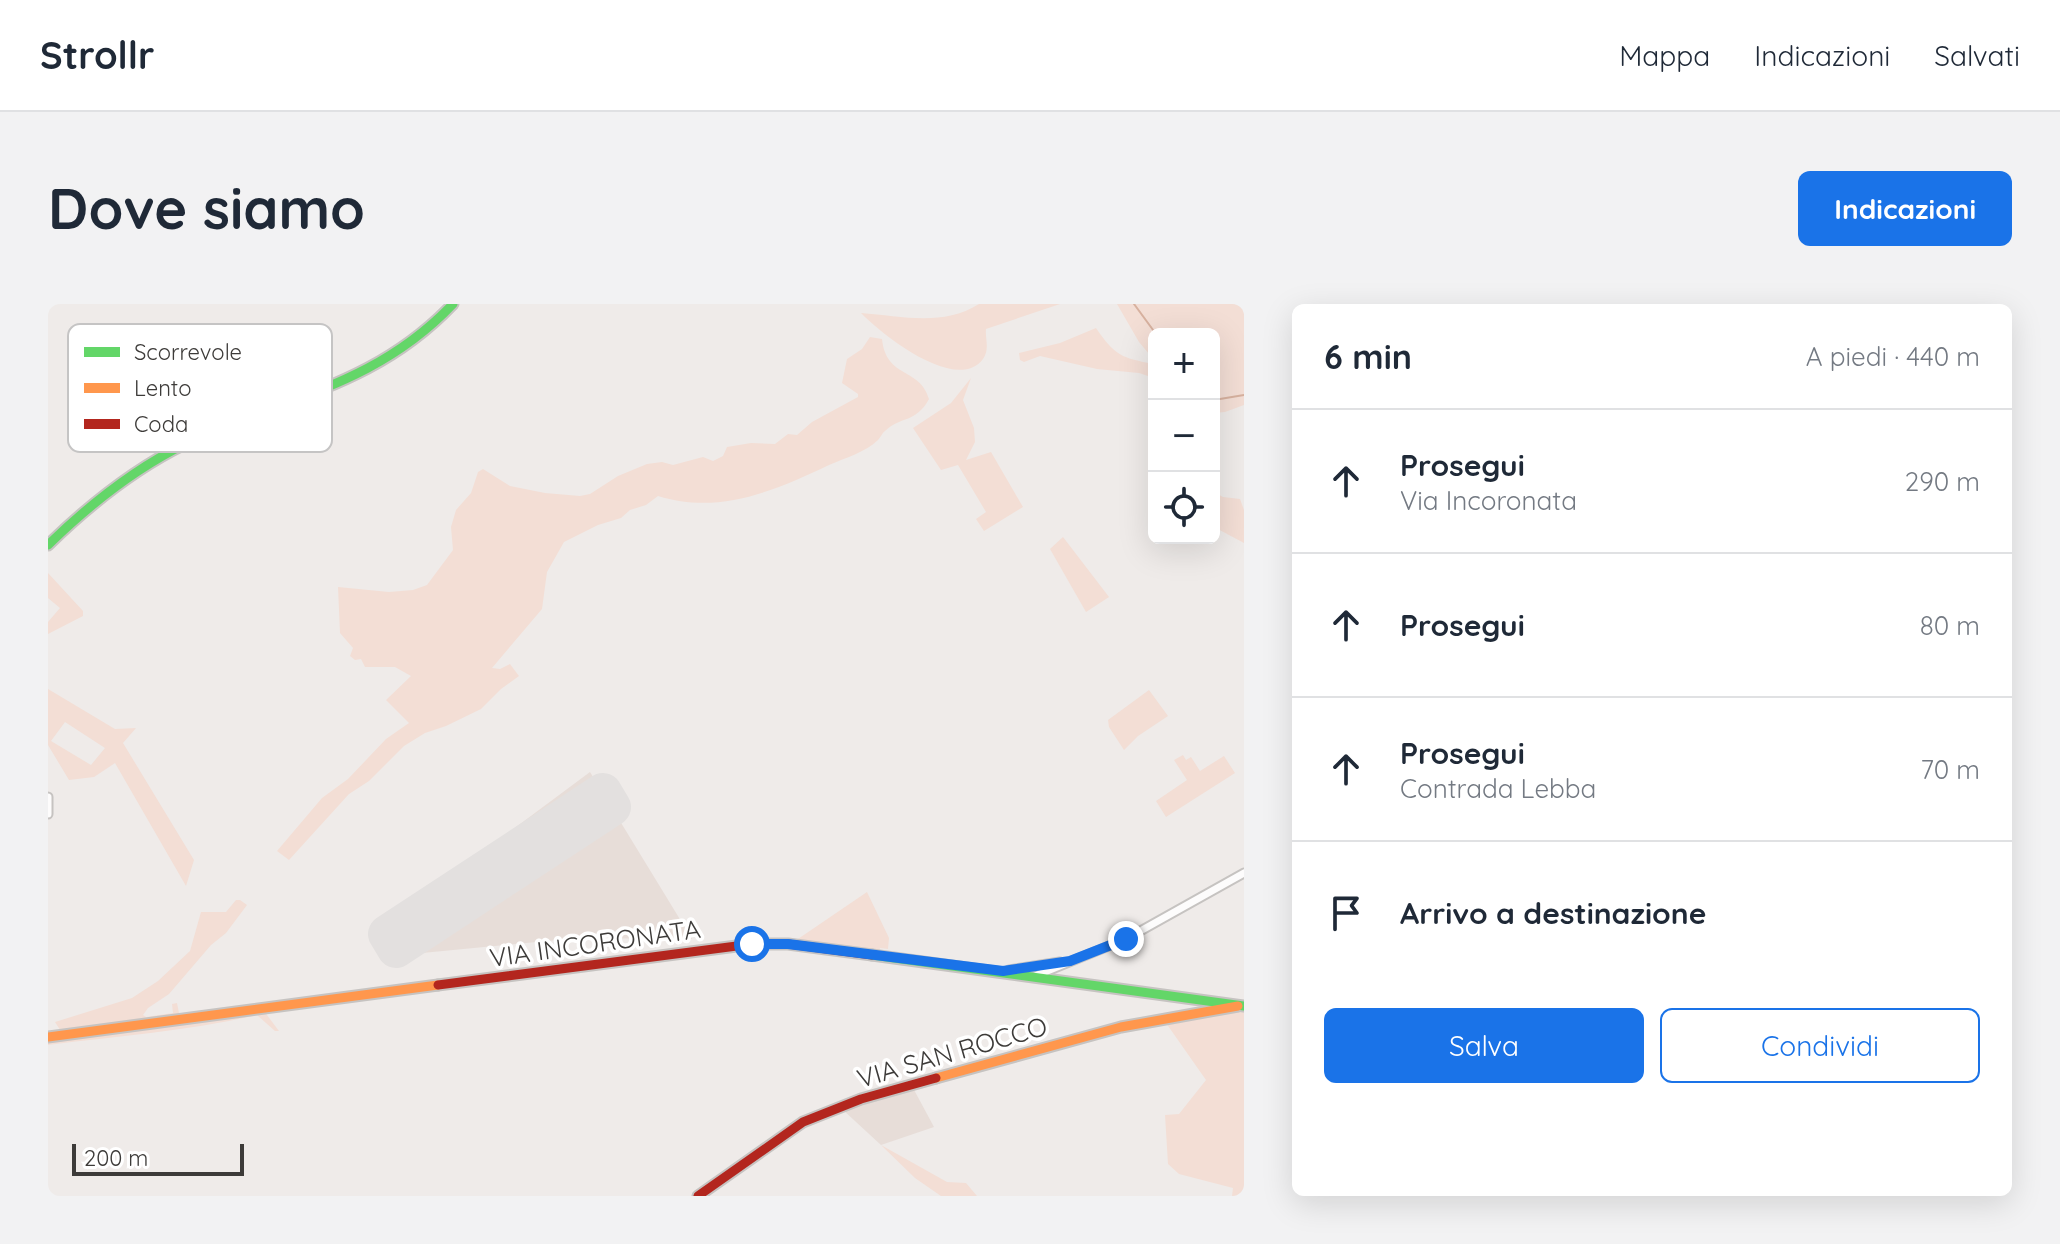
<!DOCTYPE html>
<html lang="it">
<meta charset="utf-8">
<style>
:root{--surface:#fff;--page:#f2f2f3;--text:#1f2937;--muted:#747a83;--line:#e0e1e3;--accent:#1a73e8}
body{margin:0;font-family:Quicksand,sans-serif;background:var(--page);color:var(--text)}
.controls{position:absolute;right:24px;top:24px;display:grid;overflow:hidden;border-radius:12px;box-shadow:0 8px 32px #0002}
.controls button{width:72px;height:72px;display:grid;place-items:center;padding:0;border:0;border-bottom:2px solid var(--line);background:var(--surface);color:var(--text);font:40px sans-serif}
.scale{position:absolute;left:24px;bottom:20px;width:172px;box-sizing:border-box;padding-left:8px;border:4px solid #3d3b39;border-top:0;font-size:22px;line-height:28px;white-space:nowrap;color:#3d3b39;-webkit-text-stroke:6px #fff;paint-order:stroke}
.stop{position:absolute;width:24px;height:24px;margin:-18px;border:6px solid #1a73e8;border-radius:50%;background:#fff}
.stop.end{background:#1a73e8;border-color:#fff;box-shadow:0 2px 8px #0008}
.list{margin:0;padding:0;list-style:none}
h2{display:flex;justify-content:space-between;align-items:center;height:104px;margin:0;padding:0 32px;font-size:34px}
h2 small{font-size:26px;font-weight:400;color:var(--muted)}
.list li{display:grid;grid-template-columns:52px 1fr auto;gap:24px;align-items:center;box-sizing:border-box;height:144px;padding:0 32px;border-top:2px solid var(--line)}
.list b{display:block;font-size:30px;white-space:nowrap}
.list p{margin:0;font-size:26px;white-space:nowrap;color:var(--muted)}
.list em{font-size:26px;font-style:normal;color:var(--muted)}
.actions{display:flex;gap:16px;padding:24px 32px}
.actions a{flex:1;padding:18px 0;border:2px solid var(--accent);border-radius:12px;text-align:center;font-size:28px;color:var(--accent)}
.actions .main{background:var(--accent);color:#fff}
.icon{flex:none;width:44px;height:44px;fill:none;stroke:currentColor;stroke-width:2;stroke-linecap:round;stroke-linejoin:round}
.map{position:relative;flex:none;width:1196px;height:892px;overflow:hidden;border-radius:12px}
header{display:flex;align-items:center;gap:48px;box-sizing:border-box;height:112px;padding:0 40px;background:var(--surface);border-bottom:2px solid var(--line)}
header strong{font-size:38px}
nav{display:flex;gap:44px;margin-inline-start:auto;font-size:28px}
.intro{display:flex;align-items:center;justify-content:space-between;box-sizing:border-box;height:192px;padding:0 48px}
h1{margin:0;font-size:56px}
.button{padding:20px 36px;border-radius:12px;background:var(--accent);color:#fff;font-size:28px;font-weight:700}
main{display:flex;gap:48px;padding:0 48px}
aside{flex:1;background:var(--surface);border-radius:12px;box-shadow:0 8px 32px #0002}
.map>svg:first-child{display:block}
.built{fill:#e7ddd8}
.green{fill:#f3ded5;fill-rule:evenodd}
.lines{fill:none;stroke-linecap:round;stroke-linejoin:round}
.stream{stroke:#d7b19f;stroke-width:2}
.runway{stroke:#e3e0df;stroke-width:38}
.street-casing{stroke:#c6c3c1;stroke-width:11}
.fast-casing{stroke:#c6c3c1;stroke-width:13}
.slow-casing{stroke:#c6c3c1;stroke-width:13}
.jam-casing{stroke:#c6c3c1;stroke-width:13}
.street{stroke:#fdfcfc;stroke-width:7}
.fast{stroke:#63d668;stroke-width:9}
.slow{stroke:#ff974d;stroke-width:9}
.jam{stroke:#b3261e;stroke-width:9}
.route{stroke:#1a73e8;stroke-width:10}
.labels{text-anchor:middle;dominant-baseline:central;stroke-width:7;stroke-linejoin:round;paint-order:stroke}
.street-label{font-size:26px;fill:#3d3b39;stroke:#fff}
.key{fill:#fff;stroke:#c5c4c4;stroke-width:2}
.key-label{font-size:22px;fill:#3d3b39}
</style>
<header>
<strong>Strollr</strong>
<nav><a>Mappa</a><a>Indicazioni</a><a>Salvati</a></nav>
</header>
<div class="intro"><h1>Dove siamo</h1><a class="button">Indicazioni</a></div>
<main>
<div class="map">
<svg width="1196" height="892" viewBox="0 0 1196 892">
<rect width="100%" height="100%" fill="#efebe9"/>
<!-- built -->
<g class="built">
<polygon points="542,468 644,635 530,634 333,653 339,619"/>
<polygon points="865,784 886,823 833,841 794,805"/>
</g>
<!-- green -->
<g class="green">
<path d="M 931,0 L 1012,0 L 938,25 C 937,35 942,45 935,55 C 909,90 834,31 813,9 C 854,12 894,23 931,0 Z"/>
<polygon points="1069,0 1196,0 1196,101 1177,108 1166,109 1166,30 1106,30 1106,56 1091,38"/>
<path d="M 1048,24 C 1067,52 1074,54 1106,60 L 1106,74 L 1091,69 L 1049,65 L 992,52 L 976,58 L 972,56 L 971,49 L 1012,39 Z"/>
<path d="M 822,33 L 834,35 C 838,75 872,63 881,95 C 868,119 853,112 837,127 C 834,129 833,133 830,136 C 818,148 797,154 781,161 C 726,187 671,211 610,192 L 598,201 L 582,206 L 573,214 L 550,221 L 516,238 L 499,268 L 494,305 L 444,364 L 452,365 L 462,360 L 471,372 L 453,385 L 433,405 L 398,422 L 377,429 L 356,442 L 321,477 L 301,490 L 241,556 L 229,547 L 274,494 L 300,475 L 338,435 L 361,419 L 338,396 L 363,372 L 347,363 L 317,363 L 313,355 L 307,356 L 302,352 L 305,344 L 292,329 L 290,283 L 341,288 L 365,286 L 379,281 L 405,246 L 403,223 L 408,206 L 423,189 L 430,168 L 435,165 L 462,182 L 497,189 L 532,192 L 542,190 L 570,172 L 599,160 L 614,158 L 625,161 L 655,153 L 665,157 L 675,152 L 679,143 L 703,139 L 727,140 L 740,130 L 749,131 L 764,118 L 810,93 L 810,90 L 794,79 L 799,55 L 814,45 Z"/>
<polygon points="923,74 915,96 926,124 927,138 918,156 943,148 975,203 936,227 928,215 938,208 910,161 893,166 865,124 903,99"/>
<polygon points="1166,188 1175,193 1192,195 1196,206 1196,239 1166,223"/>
<polygon points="1015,233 1061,293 1038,308 1002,245"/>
<polygon points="0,269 35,307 35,312 0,330 0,318 12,304 0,294"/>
<path d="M 0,385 L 67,425 L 88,424 L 75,439 L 146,556 L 138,582 L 67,459 L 46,473 L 21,476 L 0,441 ZM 17,418 L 57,444 L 43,461 L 3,437 Z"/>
<polygon points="1101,386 1120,412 1090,432 1076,446 1061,423 1060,416"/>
<polygon points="1135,451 1138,456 1143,453 1152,467 1176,452 1187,469 1118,513 1108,497 1139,476 1126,456"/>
<polygon points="819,588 841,634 840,645 832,644 831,648 747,637"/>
<polygon points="188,596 192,596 199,601 178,629 163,641 121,690 100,704 95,711 98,713 125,709 124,700 129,699 131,709 138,711 14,729 7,718 84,694 110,677 142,647 153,608 178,608"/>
<polygon points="1196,706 1196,892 1184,892 1185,884 1131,870 1120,860 1117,811 1131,810 1158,776 1118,719"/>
<path d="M 216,707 L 231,727 L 227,727 L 209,711 C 141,727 69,732 0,741 L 0,737 L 101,723 L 113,724 L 129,719 Z"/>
<polygon points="833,841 899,878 918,879 929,892 893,892 867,874"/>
</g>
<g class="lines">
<!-- stream -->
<g class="stream">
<polyline points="1086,0 1108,30"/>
<polyline points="1166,96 1196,91"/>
</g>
<!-- runway -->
<polygon class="runway" points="555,488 564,503 348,645 339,630"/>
<defs>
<g id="street">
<polyline points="0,493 0,510"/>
<polyline points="961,666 1012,658"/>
<polyline points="987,672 1078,635 1196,569"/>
</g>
<g id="fast">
<path d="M 0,241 C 41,201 86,165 137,140 C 236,92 325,84 405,0"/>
<polyline points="824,651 1196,702"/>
</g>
<g id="slow">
<polyline points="0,733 390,681"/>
<polyline points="888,774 1073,723 1190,702"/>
</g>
<g id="jam">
<polyline points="390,681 704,640 740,640 824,651"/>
<polyline points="650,892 755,818 813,795 888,774"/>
</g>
</defs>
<!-- street casing -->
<use href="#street" class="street-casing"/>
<!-- fast casing -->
<use href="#fast" class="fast-casing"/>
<!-- slow casing -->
<use href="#slow" class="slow-casing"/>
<!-- jam casing -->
<use href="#jam" class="jam-casing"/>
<!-- street -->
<use href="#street" class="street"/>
<!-- fast -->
<use href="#fast" class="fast"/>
<!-- slow -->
<use href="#slow" class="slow"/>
<!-- jam -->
<use href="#jam" class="jam"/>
</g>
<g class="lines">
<!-- route -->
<polyline class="route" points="704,640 740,640 955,667 1022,657 1078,635"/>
</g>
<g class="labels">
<!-- street labels -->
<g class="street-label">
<text transform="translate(547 639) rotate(-8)">VIA INCORONATA</text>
<text transform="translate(904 748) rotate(-16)">VIA SAN ROCCO</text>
</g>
</g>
<!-- legend -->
<rect x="20" y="20" width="264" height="128" rx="12" class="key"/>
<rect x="36" y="43" width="36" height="10" fill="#63d668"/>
<rect x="36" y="79" width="36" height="10" fill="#ff974d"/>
<rect x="36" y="115" width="36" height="10" fill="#b3261e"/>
<g class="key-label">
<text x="86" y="56">Scorrevole</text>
<text x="86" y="92">Lento</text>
<text x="86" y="128">Coda</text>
</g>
</svg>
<div class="controls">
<button>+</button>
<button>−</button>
<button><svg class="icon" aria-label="locate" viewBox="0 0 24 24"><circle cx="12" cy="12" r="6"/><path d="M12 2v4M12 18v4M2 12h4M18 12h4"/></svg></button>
</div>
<div class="scale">200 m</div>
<div class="stop" style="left:704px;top:640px"></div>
<div class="stop end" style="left:1078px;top:635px"></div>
</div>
<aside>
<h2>6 min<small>A piedi · 440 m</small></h2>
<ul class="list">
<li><svg class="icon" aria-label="ahead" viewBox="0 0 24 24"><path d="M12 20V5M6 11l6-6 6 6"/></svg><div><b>Prosegui</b><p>Via Incoronata</p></div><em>290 m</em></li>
<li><svg class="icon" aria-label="ahead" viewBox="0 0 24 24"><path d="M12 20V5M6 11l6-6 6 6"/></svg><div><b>Prosegui</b></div><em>80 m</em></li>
<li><svg class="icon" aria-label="ahead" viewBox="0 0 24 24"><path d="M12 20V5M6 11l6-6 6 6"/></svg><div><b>Prosegui</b><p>Contrada Lebba</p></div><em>70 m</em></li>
<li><svg class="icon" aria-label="arrive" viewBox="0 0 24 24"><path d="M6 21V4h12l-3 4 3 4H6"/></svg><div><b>Arrivo a destinazione</b></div></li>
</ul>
<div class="actions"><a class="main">Salva</a><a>Condividi</a></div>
</aside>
</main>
